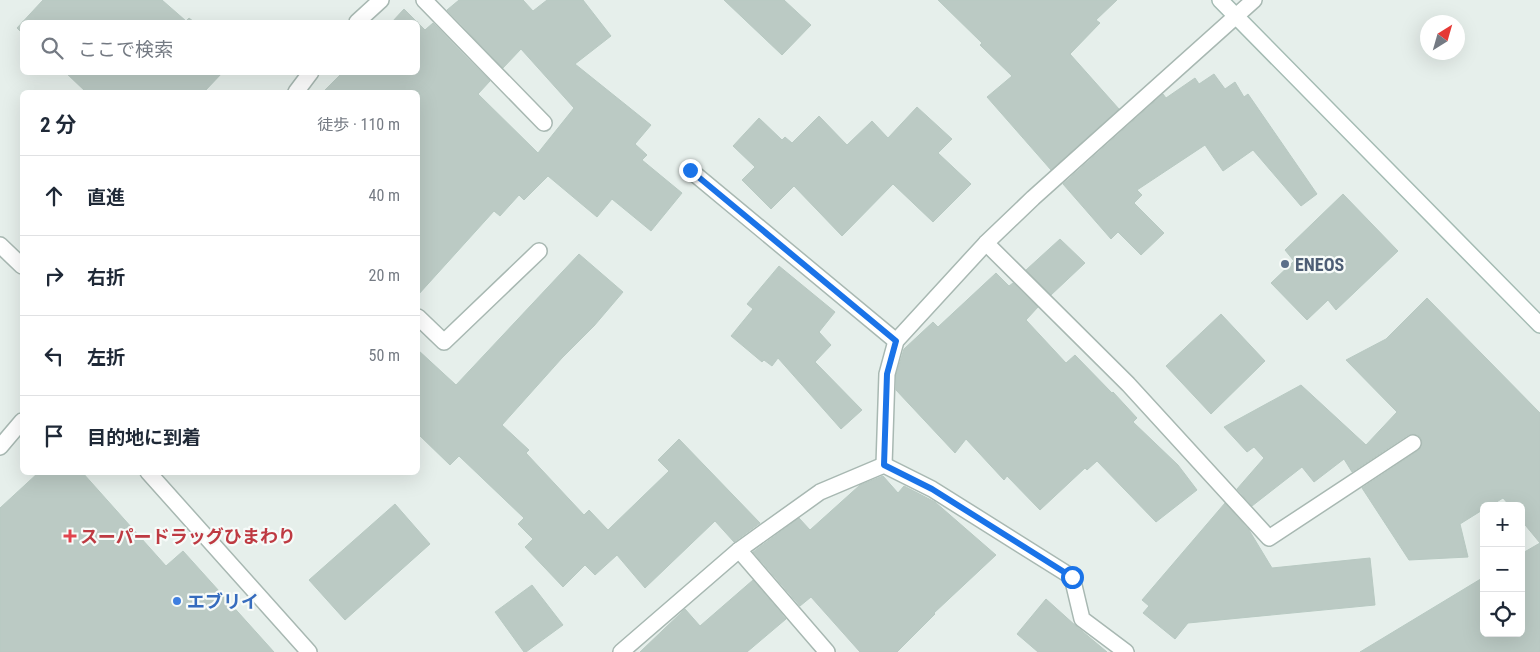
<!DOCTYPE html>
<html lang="ja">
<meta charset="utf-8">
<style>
:root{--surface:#fff;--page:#f2f2f3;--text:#1f2937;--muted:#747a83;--line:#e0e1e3}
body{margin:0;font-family:"Roboto Condensed","Noto Sans JP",sans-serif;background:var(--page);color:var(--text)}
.controls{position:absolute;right:15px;bottom:15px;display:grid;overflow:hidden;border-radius:8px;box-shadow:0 5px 20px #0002}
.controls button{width:45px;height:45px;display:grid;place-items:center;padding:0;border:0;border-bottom:1px solid var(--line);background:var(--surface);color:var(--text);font:25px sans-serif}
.compass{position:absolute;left:1420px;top:15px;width:45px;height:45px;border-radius:50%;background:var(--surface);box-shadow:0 5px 20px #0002;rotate:37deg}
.stop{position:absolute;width:15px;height:15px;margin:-11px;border:4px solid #1a73e8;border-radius:50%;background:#fff}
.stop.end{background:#1a73e8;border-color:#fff;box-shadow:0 1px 5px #0008}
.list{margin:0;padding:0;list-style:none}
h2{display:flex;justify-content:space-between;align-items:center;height:65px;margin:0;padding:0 20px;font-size:21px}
h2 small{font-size:16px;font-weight:400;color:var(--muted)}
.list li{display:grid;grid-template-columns:32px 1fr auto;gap:15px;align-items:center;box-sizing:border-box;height:80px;padding:0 20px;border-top:1px solid var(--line)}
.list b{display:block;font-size:19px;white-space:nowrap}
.list em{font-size:16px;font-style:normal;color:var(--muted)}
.icon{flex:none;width:28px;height:28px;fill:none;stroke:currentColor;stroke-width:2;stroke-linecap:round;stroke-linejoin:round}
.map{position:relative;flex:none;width:1540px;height:652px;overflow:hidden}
.search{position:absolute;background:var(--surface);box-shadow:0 5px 20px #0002;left:20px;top:20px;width:400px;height:55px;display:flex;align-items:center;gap:12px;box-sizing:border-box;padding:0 18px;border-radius:8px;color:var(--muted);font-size:19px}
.panel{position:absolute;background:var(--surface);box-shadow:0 5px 20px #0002;left:20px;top:90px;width:400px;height:385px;border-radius:8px}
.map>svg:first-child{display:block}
.building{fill:#bbcac4;stroke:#b8c9c2}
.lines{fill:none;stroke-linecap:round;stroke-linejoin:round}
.lane-casing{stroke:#a8b8b2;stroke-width:18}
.street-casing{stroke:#a8b8b2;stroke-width:18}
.secondary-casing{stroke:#a4bbb3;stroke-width:18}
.lane{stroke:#fff;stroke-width:15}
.street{stroke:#fff;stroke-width:15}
.secondary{stroke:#fff;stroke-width:15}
.route{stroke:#1a73e8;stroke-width:6}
.service-dot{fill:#5c6f8a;stroke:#f7fbf9;stroke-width:2}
.health-dot{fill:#e0444e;stroke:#f7fbf9;stroke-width:2}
.shop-dot{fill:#3f7fe0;stroke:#f7fbf9;stroke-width:2}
.labels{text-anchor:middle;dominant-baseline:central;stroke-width:4.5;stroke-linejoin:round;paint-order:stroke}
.service-label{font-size:18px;font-weight:bold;fill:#4e5e75;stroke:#f7fbf9;text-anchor:start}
.health-label{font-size:18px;font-weight:bold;fill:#be3a42;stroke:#f7fbf9;text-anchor:start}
.shop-label{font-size:18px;font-weight:bold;fill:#366cbe;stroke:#f7fbf9;text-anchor:start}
</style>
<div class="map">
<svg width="1540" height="652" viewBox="0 0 1540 652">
<rect width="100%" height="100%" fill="#e6efeb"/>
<!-- building -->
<g class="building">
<polygon points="43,0 162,0 186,21 189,18 194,22 22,22 22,33 17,28"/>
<polygon points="459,0 523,0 533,11 547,0 583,0 611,36 575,64 651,125 635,144 647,155 642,160 682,193 651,231 612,199 597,217 548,176 524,200 519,195 500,216 494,211 418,295 418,92 323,92 343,72 418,72 418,22 392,22 404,9 425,30 433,23 490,81 478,94 538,153 574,108 521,49 503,68 447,10"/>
<polygon points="724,0 784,0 811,25 782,55"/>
<polygon points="938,0 1117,0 1096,20 1100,23 1070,54 1119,109 1051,170 987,97 1012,76 980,45 982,43"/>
<polygon points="65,72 223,72 204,92 86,92"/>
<polygon points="1214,74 1225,89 1235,82 1244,97 1248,94 1317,194 1301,206 1253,150 1223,171 1205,145 1137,190 1142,195 1134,203 1164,233 1141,255 1118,232 1111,239 1063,184 1163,94 1166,98 1195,78 1199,84"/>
<polygon points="917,107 952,139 938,153 971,184 933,222 893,184 842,236 794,186 771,209 742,180 755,167 733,146 759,118 782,140 785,137 792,143 819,116 847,145 872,121 888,138"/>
<polygon points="1343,194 1398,251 1336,310 1328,300 1307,320 1271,283 1294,261 1285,250"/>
<polygon points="1060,239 1085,263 1051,295 1026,270"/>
<polygon points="579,254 623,292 594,326 562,358 502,425 529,450 526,453 584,515 589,510 608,530 669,471 658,460 679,439 760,523 734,542 715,521 645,588 617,555 595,575 585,565 563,587 525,547 533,539 518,524 524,518 459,456 450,465 418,434 418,350 456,385"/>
<polygon points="779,266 835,312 819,332 831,345 815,362 862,410 841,429 778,358 772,366 764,360 762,362 731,336 753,309 747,304"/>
<polygon points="996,273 1009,286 1013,283 1038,307 1026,320 1066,363 1075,355 1112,393 1113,392 1137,418 1133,422 1178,465 1197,490 1156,522 1097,461 1087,470 1085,468 1040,510 1007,476 1004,480 966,439 955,453 896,390 896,375 904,349 933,322 938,327"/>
<polygon points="1427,298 1540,413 1540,652 1360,652 1484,577 1484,633 1521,633 1521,554 1540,543 1521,520 1521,506 1510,506 1503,498 1490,506 1484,506 1484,509 1460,524 1468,557 1409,560 1362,488 1419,450 1422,443 1421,438 1418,435 1413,434 1408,435 1352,472 1344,459 1314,482 1302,467 1252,506 1237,489 1264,458 1254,447 1247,452 1224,427 1301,385 1366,445 1397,412 1346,360 1386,339"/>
<polygon points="1221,314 1265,361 1211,414 1166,366"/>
<polygon points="39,472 82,472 166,566 183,551 274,652 0,652 0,508"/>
<polygon points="883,476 898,493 904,486 935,502 996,555 934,613 935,614 897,652 860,652 811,597 800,606 753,552 799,518 810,530 860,485"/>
<polygon points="1225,503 1249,530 1272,568 1370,558 1375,605 1188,623 1175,639 1143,613 1149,606 1142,600"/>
<polygon points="395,504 430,544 345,620 309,580"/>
<polygon points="753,580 786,619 747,652 640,652 685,609 700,626"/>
<polygon points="532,585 563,625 526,652 524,652 495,612"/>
<polygon points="1046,599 1076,626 1107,652 1038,652 1017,634"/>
</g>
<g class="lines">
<defs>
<g id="lane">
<polyline points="424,0 544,123"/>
<polyline points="690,170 896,341"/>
</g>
<g id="street">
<polyline points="357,22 381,0"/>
<polyline points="296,92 311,72"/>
<polyline points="986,243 1128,384 1269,538 1413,443"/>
<polyline points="0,245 22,266"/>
<polyline points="418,317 444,342 539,251"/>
<polyline points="0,447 22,421"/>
<polyline points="884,465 887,374 896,341 986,243 1033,198 1254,0"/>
<polyline points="148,472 309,652"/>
<polyline points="739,550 827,652"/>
<polyline points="621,652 739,550 820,492 884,465 932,489 1072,577 1082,619 1126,652"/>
</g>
<polyline id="secondary" points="1220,0 1540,325"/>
</defs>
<!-- lane casing -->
<use href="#lane" class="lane-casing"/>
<!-- street casing -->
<use href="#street" class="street-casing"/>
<!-- secondary casing -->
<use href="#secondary" class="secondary-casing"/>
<!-- lane -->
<use href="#lane" class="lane"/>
<!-- street -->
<use href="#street" class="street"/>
<!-- secondary -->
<use href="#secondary" class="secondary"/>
</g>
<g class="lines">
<!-- route -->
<polyline class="route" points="690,170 896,341 887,374 884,465 932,489 1072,577"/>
</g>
<!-- markers -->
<circle class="service-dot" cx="1285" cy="264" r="5"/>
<path class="health-dot" d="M67.5 528.5h5v5h5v5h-5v5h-5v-5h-5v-5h5z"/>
<circle class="shop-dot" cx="177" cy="601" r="5"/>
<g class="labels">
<!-- service labels -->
<g class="service-label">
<text x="1295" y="264">ENEOS</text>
</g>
<!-- health labels -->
<g class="health-label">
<text x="80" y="536">スーパードラッグひまわり</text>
</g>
<!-- shop labels -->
<g class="shop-label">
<text x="187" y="601">エブリイ</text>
</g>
</g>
</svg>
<div class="controls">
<button>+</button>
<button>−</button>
<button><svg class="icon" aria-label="locate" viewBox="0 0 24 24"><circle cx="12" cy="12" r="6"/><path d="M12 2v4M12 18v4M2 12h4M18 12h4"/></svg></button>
</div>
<svg class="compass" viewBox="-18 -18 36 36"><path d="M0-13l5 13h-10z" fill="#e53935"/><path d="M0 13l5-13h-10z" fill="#747a83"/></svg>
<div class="stop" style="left:1072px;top:577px"></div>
<div class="stop end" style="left:690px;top:170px"></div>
<div class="search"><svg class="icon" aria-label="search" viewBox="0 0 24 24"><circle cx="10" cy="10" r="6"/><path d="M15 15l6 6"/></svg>ここで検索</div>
<section class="panel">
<h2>2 分<small>徒歩 · 110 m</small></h2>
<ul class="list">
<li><svg class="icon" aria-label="ahead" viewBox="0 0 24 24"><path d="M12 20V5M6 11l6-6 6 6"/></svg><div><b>直進</b></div><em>40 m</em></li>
<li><svg class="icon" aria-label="right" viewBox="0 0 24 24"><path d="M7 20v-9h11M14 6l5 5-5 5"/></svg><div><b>右折</b></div><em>20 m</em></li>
<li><svg class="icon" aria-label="left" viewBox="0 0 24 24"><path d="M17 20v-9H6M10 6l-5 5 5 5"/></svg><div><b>左折</b></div><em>50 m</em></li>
<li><svg class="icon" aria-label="arrive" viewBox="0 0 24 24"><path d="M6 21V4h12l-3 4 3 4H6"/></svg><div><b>目的地に到着</b></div></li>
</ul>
</section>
</div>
